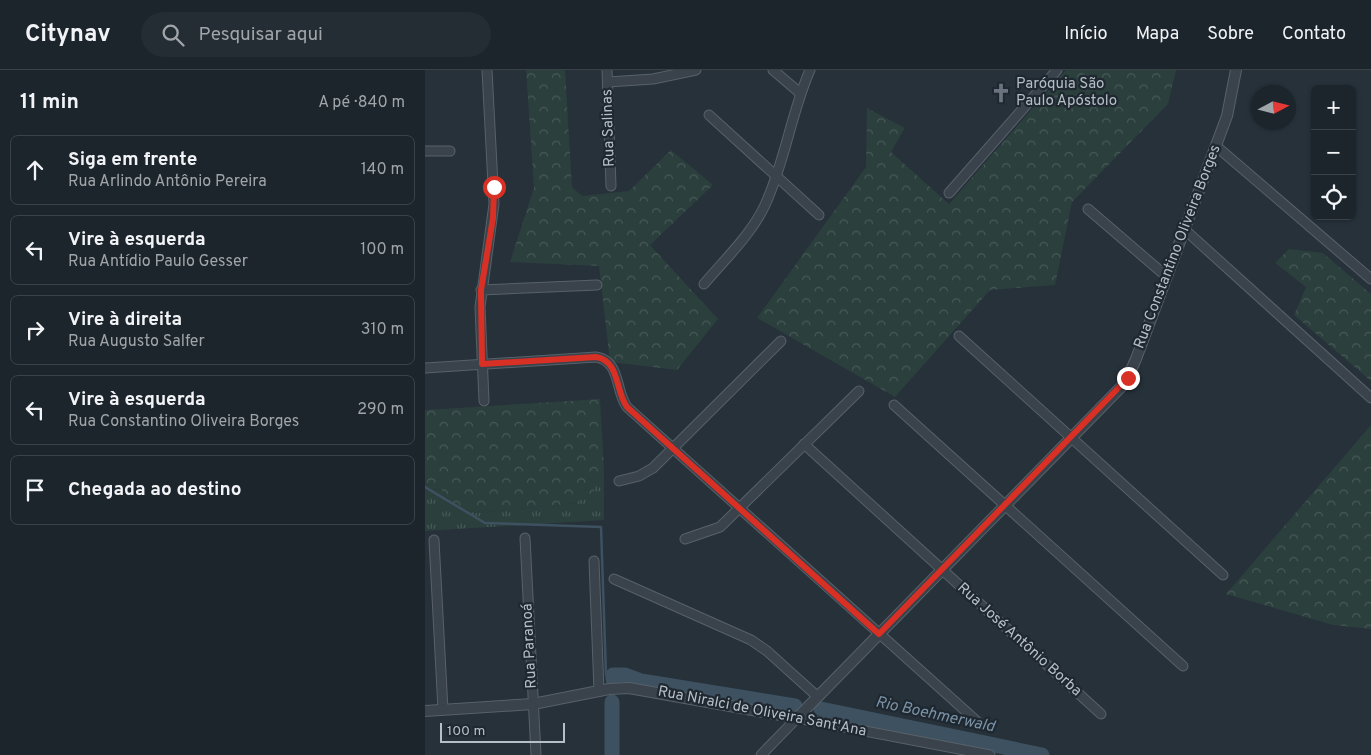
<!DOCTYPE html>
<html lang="pt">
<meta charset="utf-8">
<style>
:root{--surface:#1c252c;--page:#252d34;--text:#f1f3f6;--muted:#a0a5a9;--line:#3a4248}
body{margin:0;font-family:Overpass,sans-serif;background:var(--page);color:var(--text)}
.controls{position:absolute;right:15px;top:15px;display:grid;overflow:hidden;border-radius:8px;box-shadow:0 1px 4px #0004}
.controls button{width:45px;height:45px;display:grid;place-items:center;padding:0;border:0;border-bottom:1px solid var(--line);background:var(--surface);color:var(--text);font:25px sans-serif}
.compass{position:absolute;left:826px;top:15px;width:45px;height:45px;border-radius:50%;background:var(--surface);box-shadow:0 1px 4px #0004;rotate:83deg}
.scale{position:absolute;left:15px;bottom:12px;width:125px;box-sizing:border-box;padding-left:5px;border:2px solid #b6bec6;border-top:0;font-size:14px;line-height:18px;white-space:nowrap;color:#b6bec6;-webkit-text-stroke:4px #1f2830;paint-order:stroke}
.stop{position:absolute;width:15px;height:15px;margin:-11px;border:4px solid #d93025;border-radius:50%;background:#fff}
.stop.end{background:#d93025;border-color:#fff;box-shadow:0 1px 5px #0008}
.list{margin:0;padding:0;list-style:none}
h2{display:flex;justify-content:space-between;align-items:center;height:65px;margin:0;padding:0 20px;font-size:21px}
h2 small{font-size:16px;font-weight:400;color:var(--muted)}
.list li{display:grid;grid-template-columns:32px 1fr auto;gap:15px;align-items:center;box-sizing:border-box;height:70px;margin:0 10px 10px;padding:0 10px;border:1px solid var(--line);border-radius:8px}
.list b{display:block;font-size:19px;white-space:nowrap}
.list p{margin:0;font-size:16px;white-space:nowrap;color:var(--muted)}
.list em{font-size:16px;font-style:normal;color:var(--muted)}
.icon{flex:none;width:28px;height:28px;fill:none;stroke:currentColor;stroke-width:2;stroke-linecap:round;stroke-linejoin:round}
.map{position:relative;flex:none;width:946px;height:685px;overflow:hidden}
header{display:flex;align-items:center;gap:30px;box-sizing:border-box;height:70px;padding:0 25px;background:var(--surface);border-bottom:1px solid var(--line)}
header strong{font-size:24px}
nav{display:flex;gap:28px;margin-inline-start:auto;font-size:18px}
.search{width:350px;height:45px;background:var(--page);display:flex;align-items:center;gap:12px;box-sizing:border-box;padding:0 18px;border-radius:28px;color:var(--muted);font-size:19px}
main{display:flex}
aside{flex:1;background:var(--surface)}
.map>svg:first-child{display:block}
.grass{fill:url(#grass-tufts)}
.forest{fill:url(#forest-crowns)}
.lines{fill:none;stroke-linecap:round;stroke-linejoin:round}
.stream{stroke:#3e5161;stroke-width:2.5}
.river{stroke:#3e5161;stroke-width:15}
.minor-casing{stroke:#586169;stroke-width:11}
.tertiary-casing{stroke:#586169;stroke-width:12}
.minor{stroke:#3a434b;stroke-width:9}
.tertiary{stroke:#3a434b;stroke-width:10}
.route{stroke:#d93025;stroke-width:6}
.labels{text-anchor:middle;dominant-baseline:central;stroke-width:4.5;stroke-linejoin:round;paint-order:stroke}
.poi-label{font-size:15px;fill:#b6bec6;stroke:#1f2830;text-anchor:start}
.street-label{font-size:15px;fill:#b6bec6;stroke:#1f2830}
.water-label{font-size:16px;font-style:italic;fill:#7a92a6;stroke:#1f2830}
</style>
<header>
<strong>Citynav</strong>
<div class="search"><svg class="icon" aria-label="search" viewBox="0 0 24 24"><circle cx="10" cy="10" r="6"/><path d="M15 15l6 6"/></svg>Pesquisar aqui</div>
<nav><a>Início</a><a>Mapa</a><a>Sobre</a><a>Contato</a></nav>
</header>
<main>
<aside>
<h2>11 min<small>A pé · 840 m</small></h2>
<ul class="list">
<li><svg class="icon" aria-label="ahead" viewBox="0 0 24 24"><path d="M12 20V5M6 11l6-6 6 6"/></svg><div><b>Siga em frente</b><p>Rua Arlindo Antônio Pereira</p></div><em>140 m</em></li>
<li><svg class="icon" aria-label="left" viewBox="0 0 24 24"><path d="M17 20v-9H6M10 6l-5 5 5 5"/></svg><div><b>Vire à esquerda</b><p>Rua Antídio Paulo Gesser</p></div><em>100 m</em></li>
<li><svg class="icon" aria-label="right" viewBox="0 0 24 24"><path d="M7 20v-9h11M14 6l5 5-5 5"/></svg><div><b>Vire à direita</b><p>Rua Augusto Salfer</p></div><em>310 m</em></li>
<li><svg class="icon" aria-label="left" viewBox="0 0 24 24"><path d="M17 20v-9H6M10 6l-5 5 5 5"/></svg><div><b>Vire à esquerda</b><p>Rua Constantino Oliveira Borges</p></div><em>290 m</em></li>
<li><svg class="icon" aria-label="arrive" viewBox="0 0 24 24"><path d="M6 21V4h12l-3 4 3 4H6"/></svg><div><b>Chegada ao destino</b></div></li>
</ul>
</aside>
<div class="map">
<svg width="946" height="685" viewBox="0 0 946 685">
<defs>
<pattern id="grass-tufts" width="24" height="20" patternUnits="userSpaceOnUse" patternTransform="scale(1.25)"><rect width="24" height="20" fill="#2b3f3d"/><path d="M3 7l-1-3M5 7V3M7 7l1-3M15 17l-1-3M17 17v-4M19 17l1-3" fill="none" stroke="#485958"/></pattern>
<pattern id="forest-crowns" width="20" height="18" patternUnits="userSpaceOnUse" patternTransform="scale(1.25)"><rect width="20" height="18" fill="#2b3f3d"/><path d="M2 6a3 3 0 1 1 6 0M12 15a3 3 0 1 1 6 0" fill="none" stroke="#485958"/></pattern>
</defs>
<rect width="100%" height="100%" fill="#26313a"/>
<!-- grass -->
<polygon class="grass" points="179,400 179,450 0,461 0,421 16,419 27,435 52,443 152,433 168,422"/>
<!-- forest -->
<g class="forest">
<polygon points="101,0 140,0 147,117 157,126 204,121 246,80 288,115 225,175 293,249 252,300 185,292 174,196 85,192 109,118"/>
<polygon points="641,0 751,0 743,34 647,132 630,215 565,220 470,327 332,248 441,97 442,38 480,58 466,82 524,134"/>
<polygon points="864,179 898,183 946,224 946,311 869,245 881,217 850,193"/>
<polygon points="175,329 179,400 168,422 153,433 52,443 27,435 16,419 0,421 0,340"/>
<polygon points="946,355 946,559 908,555 801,524"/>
</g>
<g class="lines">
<!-- stream -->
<polyline class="stream" points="0,417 60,453 176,457 181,605 188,605"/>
<!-- river -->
<g class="river">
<polyline points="188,609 188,605 200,605 216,611 370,636"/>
<polyline points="187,632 187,685"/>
<polyline points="396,639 617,685"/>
</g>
<defs>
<g id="minor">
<polyline points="182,0 186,116"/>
<polyline points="348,0 375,23"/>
<polyline points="183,12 228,9 271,0"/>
<polyline points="284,45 394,145"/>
<polyline points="791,76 946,209"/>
<polyline points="0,81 25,81"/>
<polyline points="524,123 632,0"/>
<polyline points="663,139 741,206"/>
<polyline points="759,159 946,328"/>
<path d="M 279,214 C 300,189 326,165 340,135 C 360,92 366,43 385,0"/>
<polyline points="56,220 172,215"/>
<polyline points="534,266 798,505"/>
<path d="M 0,298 L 171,287 C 196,291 190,321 202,337 L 555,654"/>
<polyline points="59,331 55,237 69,134 62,0"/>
<polyline points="469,335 758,596"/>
<polyline points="379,374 676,644"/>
<polyline points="194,411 214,406 228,398 356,271"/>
<polyline points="100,468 111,685"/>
<polyline points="260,469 295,457 434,321"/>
<polyline points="9,470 18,640"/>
<polyline points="169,491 174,621"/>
<polyline points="189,509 326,570 342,581 393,627"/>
<polyline points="336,685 372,648 565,685"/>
</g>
<polyline id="tertiary" points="0,641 108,634 184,619 204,618 372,648 700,313 711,289 802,46 811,0"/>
</defs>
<!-- minor casing -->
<use href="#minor" class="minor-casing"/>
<!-- tertiary casing -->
<use href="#tertiary" class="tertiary-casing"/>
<!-- minor -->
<use href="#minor" class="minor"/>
<!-- tertiary -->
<use href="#tertiary" class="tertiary"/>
</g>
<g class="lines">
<!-- route -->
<path class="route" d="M 69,117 L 68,148 L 56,220 L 57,294 L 171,287 C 195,291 190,321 202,337 L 454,564 L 703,308"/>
</g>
<!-- icons -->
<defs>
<symbol id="church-bare" viewBox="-9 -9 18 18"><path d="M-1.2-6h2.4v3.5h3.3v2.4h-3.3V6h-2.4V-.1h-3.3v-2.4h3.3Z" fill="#6b7280" stroke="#1f2830" stroke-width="2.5" paint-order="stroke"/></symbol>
</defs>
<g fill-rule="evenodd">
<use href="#church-bare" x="562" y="9" width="28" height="28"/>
</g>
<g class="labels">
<!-- poi labels -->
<g class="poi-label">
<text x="591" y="14">Paróquia São<tspan x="591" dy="17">Paulo Apóstolo</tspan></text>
</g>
<!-- street labels -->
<g class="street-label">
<text transform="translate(184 58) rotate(-92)">Rua Salinas</text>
<text transform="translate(753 177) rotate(-69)">Rua Constantino Oliveira Borges</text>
<text transform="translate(594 570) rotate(42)">Rua José Antônio Borba</text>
<text transform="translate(105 576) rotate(-93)">Rua Paranoá</text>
<text transform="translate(337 642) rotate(11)">Rua Niralci de Oliveira Sant'Ana</text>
</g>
<!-- water labels -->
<g class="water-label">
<text transform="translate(510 645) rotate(12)">Rio Boehmerwald</text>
</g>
</g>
</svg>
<div class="controls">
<button>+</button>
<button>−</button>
<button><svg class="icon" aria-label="locate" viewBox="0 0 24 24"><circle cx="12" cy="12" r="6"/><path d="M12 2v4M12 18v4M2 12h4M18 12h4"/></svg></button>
</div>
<svg class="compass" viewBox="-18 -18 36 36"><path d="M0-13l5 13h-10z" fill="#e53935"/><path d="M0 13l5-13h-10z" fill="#a0a5a9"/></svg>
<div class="scale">100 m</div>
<div class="stop" style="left:69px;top:117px"></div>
<div class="stop end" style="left:703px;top:308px"></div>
</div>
</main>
